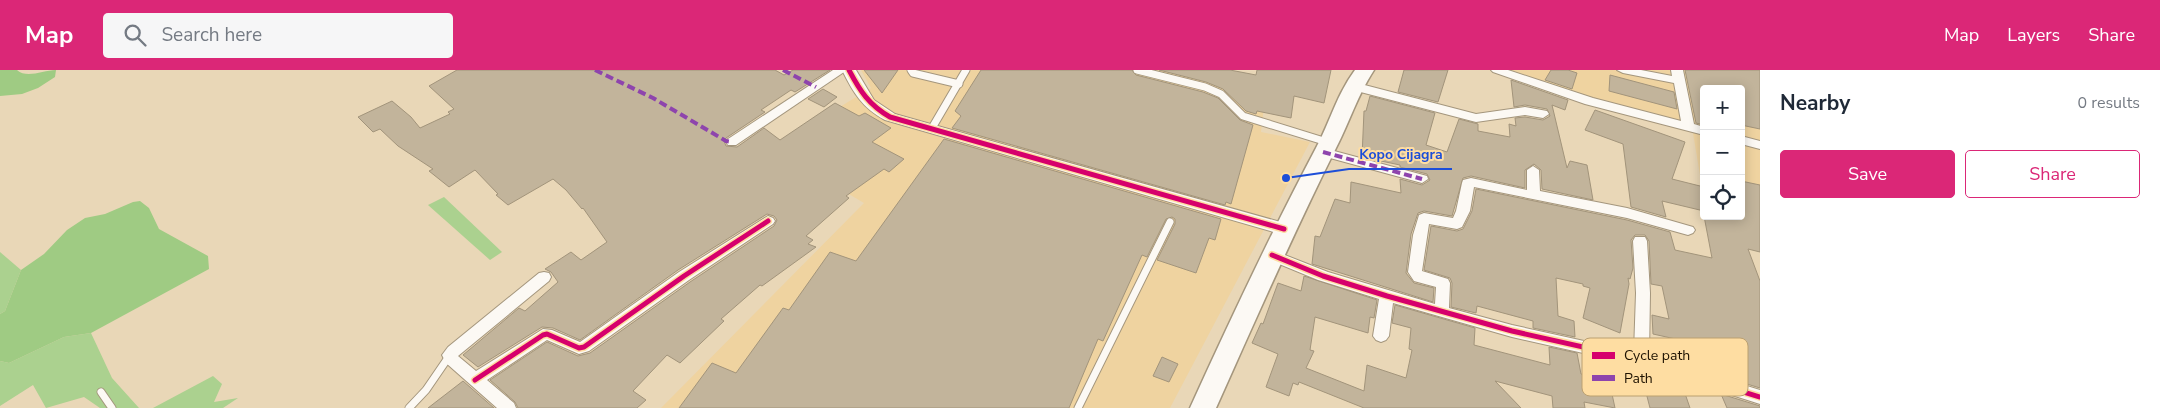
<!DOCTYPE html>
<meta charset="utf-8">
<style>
:root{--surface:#fff;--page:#f6f6f7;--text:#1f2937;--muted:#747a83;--line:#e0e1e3;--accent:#db2777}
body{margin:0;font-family:"Nunito Sans",sans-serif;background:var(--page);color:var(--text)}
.controls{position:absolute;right:15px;top:15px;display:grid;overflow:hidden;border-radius:5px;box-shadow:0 2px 12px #0003}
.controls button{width:45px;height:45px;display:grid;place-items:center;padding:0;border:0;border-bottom:1px solid var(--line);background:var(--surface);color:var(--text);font:25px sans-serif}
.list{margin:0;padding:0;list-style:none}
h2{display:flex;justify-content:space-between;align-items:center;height:65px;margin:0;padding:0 20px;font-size:21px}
h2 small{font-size:16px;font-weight:400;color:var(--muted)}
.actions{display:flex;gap:10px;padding:15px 20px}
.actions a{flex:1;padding:11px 0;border:1px solid var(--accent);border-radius:5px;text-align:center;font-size:18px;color:var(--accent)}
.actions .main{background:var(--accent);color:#fff}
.icon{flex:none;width:28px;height:28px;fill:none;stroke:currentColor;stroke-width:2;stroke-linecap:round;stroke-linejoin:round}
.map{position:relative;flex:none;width:1760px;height:338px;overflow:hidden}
header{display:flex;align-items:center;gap:30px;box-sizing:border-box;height:70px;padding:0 25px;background:var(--accent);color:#fff}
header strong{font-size:24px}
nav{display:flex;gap:28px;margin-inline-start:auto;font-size:18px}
.search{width:350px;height:45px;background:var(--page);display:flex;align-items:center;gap:12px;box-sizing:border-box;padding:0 18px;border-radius:5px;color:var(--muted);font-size:19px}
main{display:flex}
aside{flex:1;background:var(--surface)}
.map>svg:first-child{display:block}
.built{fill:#efd3a0}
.green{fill:#abd18f}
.forest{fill:#9fcb83}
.building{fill:#c2b49b;stroke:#a2947b}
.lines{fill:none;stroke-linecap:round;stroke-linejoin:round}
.service-casing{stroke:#a4967d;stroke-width:9}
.minor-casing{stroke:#a4967d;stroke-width:2}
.tertiary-casing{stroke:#a4967d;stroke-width:2}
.primary-casing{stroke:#a4967d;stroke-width:3}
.service{stroke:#fcf9f4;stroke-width:7}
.minor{fill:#fcf9f4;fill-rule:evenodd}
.tertiary{fill:#fcf9f4;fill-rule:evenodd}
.primary{fill:#fcf9f4;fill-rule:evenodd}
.quiet{stroke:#8e44ad;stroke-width:4;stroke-dasharray:8 4;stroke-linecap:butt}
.cycleway-casing{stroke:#fedda2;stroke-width:8}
.cycleway{stroke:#d6006c;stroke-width:5}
.key{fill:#fedda2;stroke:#bba071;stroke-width:1}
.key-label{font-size:14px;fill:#1e1200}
.leader{fill:none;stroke:#1d4ed8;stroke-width:2}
.callout-dot{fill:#1d4ed8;stroke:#fedda2;stroke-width:2}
.callout-label{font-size:14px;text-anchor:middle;font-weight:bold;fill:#1d4ed8;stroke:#fedda2;stroke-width:4;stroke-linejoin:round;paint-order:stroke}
</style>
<header>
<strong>Map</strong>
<div class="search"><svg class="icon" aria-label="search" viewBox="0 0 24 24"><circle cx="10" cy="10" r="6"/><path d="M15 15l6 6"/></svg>Search here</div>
<nav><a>Map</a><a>Layers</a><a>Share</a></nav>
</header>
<main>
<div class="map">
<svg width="1760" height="338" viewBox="0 0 1760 338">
<rect width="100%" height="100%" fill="#e9d7b7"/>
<!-- built -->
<g class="built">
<polygon points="861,0 1223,0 1267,10 1261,62 1310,72 1170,338 661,338 864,133 798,94 787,69 871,18"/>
<polygon points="1489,0 1760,0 1760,176 1741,146 1741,19 1704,19 1704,129 1693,63 1575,31"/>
</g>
<!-- green -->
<g class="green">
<polygon points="444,127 502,182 490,190 428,135"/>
<polygon points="0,182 21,200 5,241 0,244"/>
<polygon points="91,263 112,308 139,338 100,338 84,327 46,338 33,315 0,336 0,291 9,293 64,267"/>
<polygon points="213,306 222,314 214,332 238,328 223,338 153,338"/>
</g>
<!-- forest -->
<g class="forest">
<path d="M 0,0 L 17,0 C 27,9 43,0 56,0 L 55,7 L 38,18 L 22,24 L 0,26 Z"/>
<polygon points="140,131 149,138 159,159 208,186 209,199 91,263 64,267 9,293 0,291 0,244 5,241 21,200 44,184 67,160 85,148 105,144 133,132"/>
</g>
<!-- building -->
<g class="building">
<polygon points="457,0 775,0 784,5 793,0 830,0 795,22 791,20 761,40 765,42 726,68 724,71 726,76 737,77 764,58 780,70 835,33 859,46 865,43 891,58 872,72 904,89 889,102 884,99 846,126 849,128 806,166 813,170 808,174 816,177 762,216 760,215 721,249 724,251 680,293 667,285 633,321 646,330 637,338 518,338 515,332 490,310 547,272 578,286 590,283 690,212 774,156 777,150 774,146 767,144 678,200 580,270 553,258 542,257 478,297 463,285 519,238 525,241 558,212 551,202 545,199 571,182 581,190 607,172 583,138 582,139 566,120 553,109 508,135 496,125 498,124 475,100 449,117 429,101 433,99 398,76 380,59 373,62 358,47 392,31 411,47 420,58 450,44 448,42 454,39 429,16"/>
<polygon points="864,0 898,0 882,23"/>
<polygon points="981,0 1132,0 1136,5 1203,22 1218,28 1240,50 1253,55 1231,134 1226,132 1225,135 952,58 961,46 955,41"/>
<polygon points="1159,0 1230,0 1256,5 1257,0 1331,0 1324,33 1294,26 1291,48 1257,41 1256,44 1246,41 1223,19 1206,12"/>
<polygon points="1404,0 1448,0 1438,32 1398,22"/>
<polygon points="1551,0 1568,0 1577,3 1572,19 1545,10"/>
<polygon points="1685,0 1760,0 1760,59 1741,55 1741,19 1704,19 1704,55 1696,53"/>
<polygon points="1610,5 1674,22 1677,39 1609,21"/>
<polygon points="1511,10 1568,30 1565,40 1552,35 1567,98 1570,91 1587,95 1593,130 1542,119 1541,100 1534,94 1525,100 1525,118 1471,106 1463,108 1452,146 1424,141 1418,143 1411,164 1406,203 1414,213 1434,218 1433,232 1312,194 1315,166 1320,167 1335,129 1350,133 1351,112 1401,123 1400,109 1422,115 1430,110 1427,104 1400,97 1400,95 1362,87 1364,41 1366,41 1370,26 1435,43 1426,75 1447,82 1459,49 1478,54 1478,61 1510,67 1509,54 1516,56 1515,48 1525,47 1543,50 1550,46 1547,39 1525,35 1514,37"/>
<polygon points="823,19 837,27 824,37 808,29"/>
<polygon points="1595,40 1685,72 1672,109 1704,117 1704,141 1662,131 1666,147 1631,137 1623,74 1585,60"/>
<polygon points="944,69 1221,149 1215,170 1209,168 1196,203 1157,190 1175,154 1175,149 1172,147 1166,149 1147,187 1142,185 1103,271 1098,269 1069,338 679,338 712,293 736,303 783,238 789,240 830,182 856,191"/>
<polygon points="1741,111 1760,115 1760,182 1748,179 1760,211 1760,318 1685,295 1680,270 1653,264 1652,245 1669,249 1662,216 1651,214 1649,171 1645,165 1635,165 1631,170 1633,198 1630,209 1628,208 1629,214 1620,263 1583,248 1590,218 1583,216 1583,214 1556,208 1558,246 1574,251 1575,267 1533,258 1533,251 1477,236 1476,243 1451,237 1452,213 1450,208 1424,200 1431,156 1457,161 1463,159 1472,141 1476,119 1627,150 1670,162 1675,180 1712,188 1704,146 1741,146"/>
<polygon points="1304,206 1377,230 1374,248 1370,247 1368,263 1315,247 1310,280 1314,281 1306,298 1364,321 1367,295 1406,308 1412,280 1409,279 1411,258 1392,253 1395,235 1475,258 1474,275 1550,295 1549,277 1577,283 1581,304 1609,310 1615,338 1584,332 1585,338 1553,338 1552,326 1495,311 1521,338 1364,338 1299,312 1298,315 1293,313 1289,326 1266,317 1278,284 1252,273 1261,253 1263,254 1278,213 1301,221"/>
<polygon points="1162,287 1178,294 1169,312 1153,306"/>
<polygon points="1641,303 1681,312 1690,338 1650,338"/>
<polygon points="463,311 494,338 428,338"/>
<polygon points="1721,324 1760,336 1760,338 1727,338"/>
</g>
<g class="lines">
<defs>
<g id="service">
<polyline points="911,0 913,3 959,14"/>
<polyline points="1137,0 1205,17 1221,24 1243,46 1327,72"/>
<polyline points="932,58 966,0"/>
<polyline points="101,322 112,338"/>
<polyline points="409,338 426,320 450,285"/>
<polyline points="1078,338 1170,152"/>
</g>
<g id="minor">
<polygon points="833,0 847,0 736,75 728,75 726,72 728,69"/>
<polygon points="1491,0 1508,0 1593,28 1681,51 1674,13 1623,3 1617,0 1641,0 1672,6 1671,0 1683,0 1694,54 1704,57 1704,65 1585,34 1493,2"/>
<polygon points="1353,12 1476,44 1525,37 1547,41 1549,44 1543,48 1525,45 1476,52 1349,19 1347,16"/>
<polygon points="1741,66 1760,71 1760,79 1741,74"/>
<polygon points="1323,78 1427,106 1428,109 1422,113 1319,85 1317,82 1319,79"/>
<polygon points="1533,96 1539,100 1540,121 1627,138 1693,157 1695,160 1693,163 1688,165 1627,148 1474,117 1470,141 1462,157 1457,159 1429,154 1422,201 1448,209 1450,213 1449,238 1512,255 1634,282 1636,223 1633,171 1635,167 1645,167 1647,171 1650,223 1649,286 1760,320 1760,334 1641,296 1512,267 1393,233 1389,266 1386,270 1381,272 1376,270 1373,266 1379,229 1318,210 1267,189 1265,185 1267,181 1272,180 1328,202 1435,234 1436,217 1414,211 1408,202 1413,165 1419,145 1424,143 1453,148 1456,141 1462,113 1463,110 1471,108 1527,120 1527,100"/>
<polygon points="768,146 773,148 775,151 773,154 689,210 589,281 579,284 547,270 487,310 514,333 516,338 497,338 446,293 442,285 448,277 539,203 544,202 549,203 551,207 549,211 458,286 476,301 543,259 552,260 580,272 679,202"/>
</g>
<path id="tertiary" d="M 842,0 L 856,0 L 874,30 L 895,44 L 1284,153 L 1290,155 L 1293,159 L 1290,163 L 1284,165 L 885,50 C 862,38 853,22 842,0 Z"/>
<path id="primary" d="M 1355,0 L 1374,0 C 1357,26 1350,51 1336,78 C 1293,164 1255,251 1216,338 L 1190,338 C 1230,250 1271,163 1316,78 C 1330,52 1337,24 1355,0 Z"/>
</defs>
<!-- service casing -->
<use href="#service" class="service-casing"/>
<!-- minor casing -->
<use href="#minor" class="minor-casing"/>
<!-- tertiary casing -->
<use href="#tertiary" class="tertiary-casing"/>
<!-- primary casing -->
<use href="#primary" class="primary-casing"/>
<!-- service -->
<use href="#service" class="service"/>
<!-- minor -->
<use href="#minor" class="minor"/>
<!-- tertiary -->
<use href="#tertiary" class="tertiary"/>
<!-- primary -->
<use href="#primary" class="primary"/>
<!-- quiet -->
<g class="quiet">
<polyline points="595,0 653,28 726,71 732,72"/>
<polyline points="783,0 816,17"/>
<polyline points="1323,82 1422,109"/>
</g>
<defs>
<g id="cycleway">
<path d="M 849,0 C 860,21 869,35 890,47 L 1284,159"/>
<polyline points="1272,185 1323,206 1387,226 1512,261 1641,290 1760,327"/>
<polyline points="475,310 543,265 547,264 579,278 584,277 684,206 768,151"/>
</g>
</defs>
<!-- cycleway casing -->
<use href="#cycleway" class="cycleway-casing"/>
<!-- cycleway -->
<use href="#cycleway" class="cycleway"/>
</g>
<!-- legend -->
<rect x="1582" y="268" width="166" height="58" rx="8" class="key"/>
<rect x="1592" y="282" width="23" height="7" fill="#d6006c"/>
<rect x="1592" y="305" width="23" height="6" fill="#8e44ad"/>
<g class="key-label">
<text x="1624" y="290">Cycle path</text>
<text x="1624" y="313">Path</text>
</g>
<!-- callouts -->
<path class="leader" d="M1286 108L1349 99H1452"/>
<circle class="callout-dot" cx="1286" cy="108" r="5"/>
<g class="callout-label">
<text x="1401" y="89">Kopo Cijagra</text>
</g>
</svg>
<div class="controls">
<button>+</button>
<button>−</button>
<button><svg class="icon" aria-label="locate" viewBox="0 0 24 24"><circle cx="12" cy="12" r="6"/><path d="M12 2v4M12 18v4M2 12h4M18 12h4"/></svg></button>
</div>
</div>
<aside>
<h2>Nearby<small>0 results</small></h2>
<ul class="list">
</ul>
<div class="actions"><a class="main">Save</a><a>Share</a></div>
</aside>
</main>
